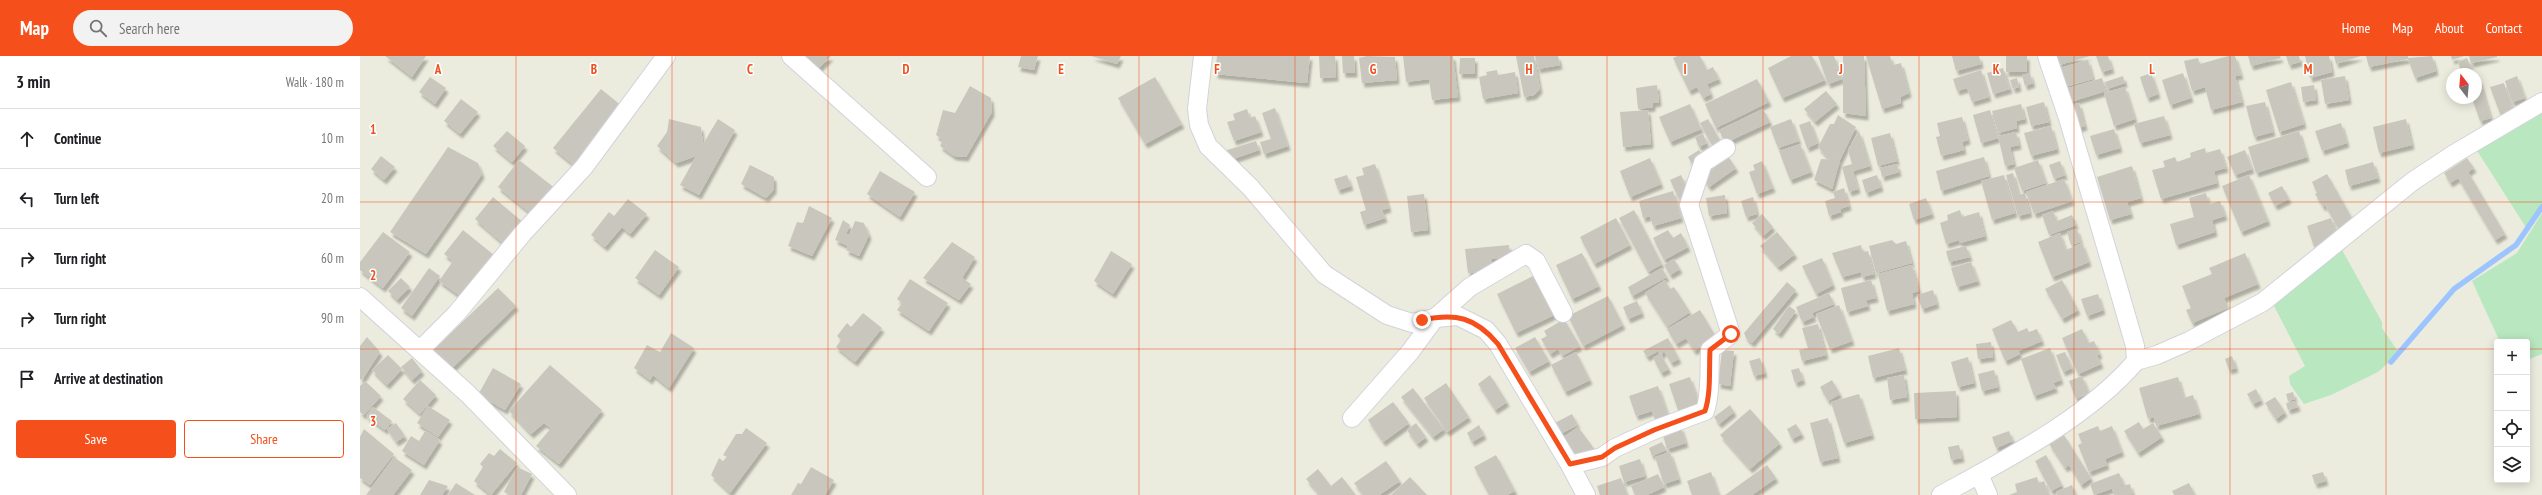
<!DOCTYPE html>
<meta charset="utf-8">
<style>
:root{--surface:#fff;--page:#f2f2f2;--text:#202124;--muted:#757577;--line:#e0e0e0;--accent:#f54f1b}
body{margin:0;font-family:"PT Sans Narrow",sans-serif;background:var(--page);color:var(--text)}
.controls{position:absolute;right:12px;bottom:12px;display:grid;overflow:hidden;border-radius:4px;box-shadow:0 2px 10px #0003}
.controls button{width:36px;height:36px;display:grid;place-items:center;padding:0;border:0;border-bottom:1px solid var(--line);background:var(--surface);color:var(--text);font:20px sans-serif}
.compass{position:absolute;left:2086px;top:12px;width:36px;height:36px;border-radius:50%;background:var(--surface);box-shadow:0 2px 10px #0003;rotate:344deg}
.stop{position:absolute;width:12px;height:12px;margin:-9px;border:3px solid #f54f1b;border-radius:50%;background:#fff}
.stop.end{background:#f54f1b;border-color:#fff;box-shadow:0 1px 4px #0008}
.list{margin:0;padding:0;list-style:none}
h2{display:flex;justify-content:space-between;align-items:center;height:52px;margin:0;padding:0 16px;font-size:17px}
h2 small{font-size:13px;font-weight:400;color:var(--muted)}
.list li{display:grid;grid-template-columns:26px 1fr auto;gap:12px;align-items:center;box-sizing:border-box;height:60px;padding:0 16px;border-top:1px solid var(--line)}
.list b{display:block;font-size:15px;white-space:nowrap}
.list em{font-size:13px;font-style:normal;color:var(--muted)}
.actions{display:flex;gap:8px;padding:12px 16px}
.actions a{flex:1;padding:9px 0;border:1px solid var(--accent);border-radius:4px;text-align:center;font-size:14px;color:var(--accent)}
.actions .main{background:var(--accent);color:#fff}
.icon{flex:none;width:22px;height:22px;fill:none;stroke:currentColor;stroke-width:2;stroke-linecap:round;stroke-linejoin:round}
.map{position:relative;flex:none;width:2182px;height:439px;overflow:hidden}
header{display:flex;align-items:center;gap:24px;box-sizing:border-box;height:56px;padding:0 20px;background:var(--accent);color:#fff}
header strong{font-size:19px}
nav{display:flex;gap:22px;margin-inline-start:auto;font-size:14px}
.search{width:280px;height:36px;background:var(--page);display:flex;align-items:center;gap:10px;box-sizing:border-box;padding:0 14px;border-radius:22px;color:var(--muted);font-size:15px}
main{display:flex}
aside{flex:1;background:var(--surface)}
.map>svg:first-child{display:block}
.green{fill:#b8e7c0}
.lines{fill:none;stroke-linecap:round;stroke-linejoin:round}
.stream{stroke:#9cc4ff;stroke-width:5.5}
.building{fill:#c9c7bd;filter:url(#shadow)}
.minor-casing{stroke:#d2d3da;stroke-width:20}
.minor{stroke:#fff;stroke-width:18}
.route{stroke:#f54f1b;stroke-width:5}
.grid{fill:none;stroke:#ed501e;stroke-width:1;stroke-opacity:0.55}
.grid-label{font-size:13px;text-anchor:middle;font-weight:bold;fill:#ed501e;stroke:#fff;stroke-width:3;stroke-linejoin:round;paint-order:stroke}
</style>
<header>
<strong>Map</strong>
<div class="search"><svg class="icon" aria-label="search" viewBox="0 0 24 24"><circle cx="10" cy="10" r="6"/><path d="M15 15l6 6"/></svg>Search here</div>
<nav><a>Home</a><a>Map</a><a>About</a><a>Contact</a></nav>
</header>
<main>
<aside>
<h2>3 min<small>Walk · 180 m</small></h2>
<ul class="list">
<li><svg class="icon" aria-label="ahead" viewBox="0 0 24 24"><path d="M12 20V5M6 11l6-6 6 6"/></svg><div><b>Continue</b></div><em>10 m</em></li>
<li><svg class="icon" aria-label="left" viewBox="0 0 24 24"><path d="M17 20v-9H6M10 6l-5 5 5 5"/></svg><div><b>Turn left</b></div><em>20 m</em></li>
<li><svg class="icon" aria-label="right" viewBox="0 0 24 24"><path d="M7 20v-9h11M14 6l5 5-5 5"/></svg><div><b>Turn right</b></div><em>60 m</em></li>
<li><svg class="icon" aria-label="right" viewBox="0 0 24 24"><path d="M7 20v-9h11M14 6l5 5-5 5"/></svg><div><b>Turn right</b></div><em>90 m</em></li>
<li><svg class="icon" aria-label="arrive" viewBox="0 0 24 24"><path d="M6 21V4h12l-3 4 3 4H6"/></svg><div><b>Arrive at destination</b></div></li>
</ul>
<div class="actions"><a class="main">Save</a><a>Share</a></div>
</aside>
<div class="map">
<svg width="2182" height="439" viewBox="0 0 2182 439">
<defs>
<filter id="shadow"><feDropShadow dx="2.5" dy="4.5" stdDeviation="1" flood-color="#0004"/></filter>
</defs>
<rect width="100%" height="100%" fill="#ececde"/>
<!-- green -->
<g class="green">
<polygon points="2182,53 2182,151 2167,173 2116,93"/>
<polygon points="2182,157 2182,298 2167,304 2167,286 2140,286 2112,225 2157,197"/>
<polygon points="1981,192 2022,266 2022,272 2039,297 2018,316 1971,339 1944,348 1930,328 1929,320 1945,310 1913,248"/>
</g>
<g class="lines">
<!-- stream -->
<polyline class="stream" points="2031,306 2094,233 2156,189 2182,151"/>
</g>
<!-- building -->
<g class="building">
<polygon points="25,0 66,0 52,21"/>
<polygon points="441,0 471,0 456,15"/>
<polygon points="661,0 678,0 674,14 658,11"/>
<polygon points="731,0 761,0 757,8"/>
<polygon points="857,0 950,0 947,27 855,18"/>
<polygon points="959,0 975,0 976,21 960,22"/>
<polygon points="982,0 994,0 995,17 983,17"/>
<polygon points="1007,0 1035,1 1037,24 1002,27 999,2"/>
<polygon points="1043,0 1093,0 1098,41 1072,44 1069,23 1046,26"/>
<polygon points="1156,0 1174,0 1180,33 1174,39 1164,41"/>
<polygon points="1175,0 1198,0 1200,9 1178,13"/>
<polygon points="1317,0 1340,0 1347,14 1353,11 1359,23 1347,28 1351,38 1343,42 1337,31 1329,35 1313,2"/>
<polygon points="1431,0 1452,0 1465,24 1422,42 1408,12"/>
<polygon points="1458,0 1474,0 1482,23 1468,28"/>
<polygon points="1483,0 1504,0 1506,60 1483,57"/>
<polygon points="1506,0 1530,0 1533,9 1541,7 1549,37 1540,41 1541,47 1522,53"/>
<polygon points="1592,0 1619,0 1621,8 1596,15"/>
<rect x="1646" y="0" width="21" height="16"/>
<polygon points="1697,0 1730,0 1699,9"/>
<polygon points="1736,0 1748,0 1752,13 1742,16"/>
<polygon points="1868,0 1875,0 1881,19 1875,20 1882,46 1851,54 1845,31 1832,35 1824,5 1838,2 1840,8"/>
<polygon points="1888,0 1920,0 1921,2 1891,10"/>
<polygon points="1926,0 1939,0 1940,6 1929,9"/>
<polygon points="1945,0 1969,0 1972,16 1950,22"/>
<polygon points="1974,0 2001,0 1976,8"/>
<polygon points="2006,0 2048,0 2048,2 2072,0 2076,15 2055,22 2048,3 2009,11"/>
<polygon points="2091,0 2104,0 2092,4"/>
<polygon points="2109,0 2137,0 2137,1 2111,7"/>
<polygon points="1100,2 1115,2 1115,18 1099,18"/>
<polygon points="2107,2 2114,18 2102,18 2098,6"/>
<polygon points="1728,4 1733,23 1705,31 1700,12"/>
<polygon points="1643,12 1650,33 1633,38 1627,17"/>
<polygon points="1137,14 1138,19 1155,16 1158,37 1123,43 1119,21 1127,19 1126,16"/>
<polygon points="1621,14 1629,41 1612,46 1607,32 1597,35 1593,23"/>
<polygon points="1670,17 1673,27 1665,30 1662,19"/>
<polygon points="1791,17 1798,38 1787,42 1780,21"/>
<polygon points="1823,17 1831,42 1810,49 1802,24"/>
<polygon points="1763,20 1765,27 1747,33 1745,26"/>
<polygon points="1985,20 1989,44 1965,48 1961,24"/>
<polygon points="2157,20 2165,42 2152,46 2145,25"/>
<polygon points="70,21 86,32 75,48 59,36"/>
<polygon points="795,21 822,68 785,88 758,42"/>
<polygon points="1657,22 1659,31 1653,33 1650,24"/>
<polygon points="1742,22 1746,35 1707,47 1702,34"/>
<polygon points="2119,22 2131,62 2120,65 2112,42 2116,42 2116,23"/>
<polygon points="1397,23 1409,46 1356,72 1345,48"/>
<polygon points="1931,26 1944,68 1919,76 1906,34"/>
<polygon points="2144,27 2154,59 2142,63 2130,31"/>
<polygon points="1297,29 1299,46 1293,47 1293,51 1278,53 1276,32"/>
<polygon points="1954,29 1956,44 1943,46 1941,31"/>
<polygon points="610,30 631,42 632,56 606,101 594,100 580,90 583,84 576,79 583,54 595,57"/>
<polygon points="1765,31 1775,63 1754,70 1744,37"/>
<polygon points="241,33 263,51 215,110 193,92"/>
<polygon points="1466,35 1477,48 1455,66 1444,53"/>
<polygon points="101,43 118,56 100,78 84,65"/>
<polygon points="1684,46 1689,66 1671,70 1666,51"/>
<polygon points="1905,46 1913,76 1894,81 1886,50"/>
<polygon points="1719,47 1725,70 1715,73 1708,50"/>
<polygon points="1330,48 1341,73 1310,86 1299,61"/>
<polygon points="1661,48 1665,63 1656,65 1657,72 1638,77 1632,55"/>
<polygon points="915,52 928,90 904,98 900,86 911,83 902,57"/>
<polygon points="887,53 890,62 895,60 901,76 874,85 867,66 875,64 873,58"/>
<polygon points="1403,53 1410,66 1365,87 1359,74"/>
<polygon points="1288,54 1291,88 1263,91 1260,56"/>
<polygon points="1630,54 1638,82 1621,87 1613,59"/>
<polygon points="1478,59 1496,71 1480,104 1468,102 1458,91 1470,68 1474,68"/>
<polygon points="1804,60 1810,79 1780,87 1774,68"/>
<polygon points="1602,61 1608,84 1602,86 1604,94 1581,100 1576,81 1580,80 1577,67"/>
<polygon points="309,63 341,71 343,88 358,63 375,74 339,139 320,129 336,100 316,107 297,90 307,76"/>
<polygon points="1348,63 1362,88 1354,93 1340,67"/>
<polygon points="1431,63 1439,85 1418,92 1410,71"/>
<polygon points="2046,63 2052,89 2019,97 2013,71"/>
<polygon points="1450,65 1458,87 1447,92 1439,69"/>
<polygon points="1981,67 1987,87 1962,95 1955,75"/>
<polygon points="1691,70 1697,93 1671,100 1664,77"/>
<polygon points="1754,73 1760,92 1736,99 1730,80"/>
<polygon points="147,75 165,90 152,106 133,90"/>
<polygon points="1499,75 1510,110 1493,115 1498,133 1489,136 1482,111 1492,108 1488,94"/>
<polygon points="1939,75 1947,101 1896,117 1888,91"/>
<polygon points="1656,76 1659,89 1650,91 1654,108 1645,110 1638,80"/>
<polygon points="1530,77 1537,105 1518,110 1511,82"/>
<polygon points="1343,78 1347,87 1339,91 1335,81"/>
<polygon points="896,85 899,94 867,105 864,95"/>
<polygon points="1440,88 1451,116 1430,124 1419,95"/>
<polygon points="88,91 118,107 122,118 66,198 30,176"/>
<polygon points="1845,92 1846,97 1860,93 1866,112 1854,115 1857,127 1801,143 1792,114 1805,111 1803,105 1815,101 1817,106 1831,101 1830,97"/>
<polygon points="1339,94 1343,100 1332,108 1328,101"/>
<polygon points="1885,94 1892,113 1875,119 1867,101"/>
<polygon points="1367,99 1376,112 1349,131 1342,121 1348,113"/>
<polygon points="21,100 35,111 24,124 11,113"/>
<polygon points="1624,101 1629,120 1581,135 1576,115"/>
<polygon points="1290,102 1301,128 1270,141 1260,115"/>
<polygon points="2107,102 2114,112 2108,116 2145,178 2135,184 2098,122 2090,127 2084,117"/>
<polygon points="1461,103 1480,104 1472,133 1454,124"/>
<polygon points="159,104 196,133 174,160 138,131"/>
<polygon points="1678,104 1686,127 1662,135 1654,112"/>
<polygon points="1402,105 1413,132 1397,138 1389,116 1395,114 1393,109"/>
<polygon points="1700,105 1705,119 1694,123 1689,109"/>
<polygon points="2013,106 2018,122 1989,130 1985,114"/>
<polygon points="1015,108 1029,152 1022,154 1025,162 1004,169 1000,156 1006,154 996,121 1004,119 1002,112"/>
<polygon points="1537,108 1539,116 1522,121 1520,112"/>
<polygon points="390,109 414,121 414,133 406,142 381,128"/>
<polygon points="1772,110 1781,142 1767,146 1771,158 1750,164 1737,121"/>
<polygon points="520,115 555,136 540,161 507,138"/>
<polygon points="1653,117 1659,139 1665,137 1670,157 1658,160 1646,119"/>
<polygon points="1967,118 1993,164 1978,172 1965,149 1963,151 1955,138 1957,137 1952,126"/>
<polygon points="987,119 991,130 978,134 974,123"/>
<polygon points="1321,119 1330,138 1319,143 1310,124"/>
<polygon points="1517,119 1521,131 1506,137 1502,124"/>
<polygon points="1644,119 1655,157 1632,164 1621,125"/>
<polygon points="1889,119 1908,165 1881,176 1862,130"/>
<polygon points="1704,123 1712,145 1674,158 1666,136"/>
<polygon points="1922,130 1929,143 1915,150 1908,137"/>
<polygon points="1484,132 1489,150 1480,153 1481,156 1469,160 1465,145 1475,142 1473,136"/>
<polygon points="1313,135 1321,162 1293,170 1290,160 1283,162 1279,145"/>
<polygon points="1846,137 1849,148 1860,145 1865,160 1852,164 1855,176 1816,189 1810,168 1834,161 1829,142"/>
<polygon points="1064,138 1068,174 1051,176 1047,140"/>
<polygon points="1365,139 1367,157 1349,160 1346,142"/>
<polygon points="133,141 164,167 145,189 115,163"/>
<polygon points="1393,141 1397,158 1386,161 1381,145"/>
<polygon points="1566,142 1572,158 1554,164 1549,148"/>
<polygon points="268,143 287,158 270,178 262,171 245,191 231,179 249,156 254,160"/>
<polygon points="449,150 472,162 452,200 428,190 437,166 443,167"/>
<polygon points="1274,154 1302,208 1288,216 1259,162"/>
<polygon points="1600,154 1602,161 1619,156 1625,180 1600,187 1599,184 1586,188 1580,167 1588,164 1587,159"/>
<polygon points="1693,155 1697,165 1712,159 1716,169 1689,179 1682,159"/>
<polygon points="1402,158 1413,171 1403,180 1392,167"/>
<polygon points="1256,162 1270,189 1234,208 1220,181"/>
<polygon points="1971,162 1978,183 1954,191 1947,170"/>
<polygon points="483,164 490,169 486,178 490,178 495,165 504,167 509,179 499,200 486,194 488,190 475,184"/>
<polygon points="1717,173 1721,186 1711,189 1707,176"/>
<polygon points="103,174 134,199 100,240 79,225 93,205 84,198"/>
<polygon points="1308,174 1313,182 1321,177 1328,191 1304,204 1293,182"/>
<polygon points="23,176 50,196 23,232 0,214 0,206"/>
<polygon points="1417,176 1435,198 1418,211 1400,190"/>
<polygon points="1700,177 1706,194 1722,187 1729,206 1692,221 1678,186"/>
<polygon points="1532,184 1536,188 1546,185 1552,207 1516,217 1509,190"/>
<polygon points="592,186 615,201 602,222 611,228 599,244 563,222"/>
<polygon points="1149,189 1150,201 1131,203 1132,215 1108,217 1105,193"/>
<polygon points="1501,189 1503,196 1508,195 1514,218 1502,221 1501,216 1482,221 1472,197"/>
<polygon points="1606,190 1610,201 1589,206 1586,195"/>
<polygon points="295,194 319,211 299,239 275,222"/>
<polygon points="751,195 772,208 753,238 734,225"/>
<polygon points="1222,197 1239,230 1212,243 1196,209"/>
<polygon points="1885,197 1898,228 1864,242 1868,252 1832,267 1826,254 1831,252 1822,230 1852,218 1849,212"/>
<polygon points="1462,202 1473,229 1456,238 1442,210"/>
<polygon points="1314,203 1320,213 1310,219 1304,209"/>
<polygon points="1611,206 1618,225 1597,231 1591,212"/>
<polygon points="1552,209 1559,235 1552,237 1554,248 1527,255 1518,218"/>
<polygon points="69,212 80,220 52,260 41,252"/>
<polygon points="1302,212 1307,221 1272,240 1268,231"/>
<polygon points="1175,219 1194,259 1156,277 1137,238"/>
<polygon points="41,222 50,231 37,244 28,235"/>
<polygon points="550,223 588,247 569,275 537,254 542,247 537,243"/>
<polygon points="1305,224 1310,233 1314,231 1330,256 1307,271 1285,237"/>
<polygon points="1511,224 1516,242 1506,244 1508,250 1487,256 1481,232"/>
<polygon points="1702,224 1718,254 1702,263 1685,233"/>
<polygon points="1427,226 1436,234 1392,287 1386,282 1384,277"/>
<polygon points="138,232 156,250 90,314 72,295"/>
<polygon points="1573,234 1577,248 1562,253 1557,239"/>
<polygon points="1469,237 1474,248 1452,257 1454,261 1442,266 1436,251"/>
<polygon points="1738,238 1743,254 1727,260 1721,243"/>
<polygon points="1248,240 1263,269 1223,290 1208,260"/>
<polygon points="1277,245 1282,257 1268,263 1263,251"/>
<polygon points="1479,249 1492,285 1470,293 1456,258"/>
<polygon points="1429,250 1436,255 1419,278 1413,273"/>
<polygon points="1340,254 1356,281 1334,295 1326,282 1316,288 1307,273"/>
<polygon points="503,257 522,272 495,306 476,291 481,284 477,280 487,267 491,271"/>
<polygon points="1204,263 1220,290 1202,300 1198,293 1190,298 1181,283 1187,280 1184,275"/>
<polygon points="1651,264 1658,276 1667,272 1669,276 1677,273 1682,285 1658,295 1660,298 1645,305 1632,273"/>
<polygon points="1458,268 1466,299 1442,305 1439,294 1448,292 1442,272"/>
<polygon points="1722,273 1729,287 1734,285 1740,298 1737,299 1741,308 1718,318 1702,282"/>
<polygon points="311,277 334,292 309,332 293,319 290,324 274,312 287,289 300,296"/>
<polygon points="7,281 20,296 2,324 0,323 0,290"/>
<polygon points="1175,281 1189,305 1169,316 1155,292"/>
<polygon points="1308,282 1319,303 1311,307 1304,295 1301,299 1309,313 1301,317 1293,302 1298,299 1300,294 1287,301 1283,295"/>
<polygon points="1631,286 1633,301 1618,303 1616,288"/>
<polygon points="1539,292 1545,314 1513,322 1508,300"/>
<polygon points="1690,292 1701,324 1693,327 1696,332 1674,340 1661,303"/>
<polygon points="1362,294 1374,295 1370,330 1358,328"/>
<polygon points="1216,296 1230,324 1205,336 1191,309"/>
<polygon points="1705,296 1712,312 1703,316 1696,299"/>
<polygon points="28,299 42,313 27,329 12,314"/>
<polygon points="1872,300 1876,312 1869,314 1865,303"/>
<polygon points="1608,301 1614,327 1598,331 1591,306"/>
<polygon points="52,302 62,315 52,324 41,311"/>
<polygon points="1400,302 1405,317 1394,320 1389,305"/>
<polygon points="190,309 242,354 199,408 176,390 191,372 184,367 171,378 149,355"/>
<polygon points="133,312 161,328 145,354 118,339"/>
<polygon points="1439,312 1443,324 1435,327 1431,314"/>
<polygon points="1634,314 1638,331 1622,335 1618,318"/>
<polygon points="1130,319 1147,346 1135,354 1118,328"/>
<polygon points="1544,319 1547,341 1530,344 1527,322"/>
<polygon points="1722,320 1729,337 1716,343 1709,325"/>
<polygon points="1330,321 1340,350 1319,357 1309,328"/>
<polygon points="1818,321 1824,342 1833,339 1839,358 1796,370 1794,361 1788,363 1779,332"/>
<polygon points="60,324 76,339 60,358 43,343"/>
<polygon points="1472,324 1480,338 1468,345 1460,331"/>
<polygon points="5,325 21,340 4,359 0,356 0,330"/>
<polygon points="1086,327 1109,361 1087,376 1064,342"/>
<polygon points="1298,330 1309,362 1296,366 1292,355 1276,360 1269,340"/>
<polygon points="1053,332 1084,373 1073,381 1041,341"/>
<polygon points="1896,333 1901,344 1893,348 1887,338"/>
<polygon points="1596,335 1597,361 1555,363 1554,337"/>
<polygon points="1933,336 1935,343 1928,345 1926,338"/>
<polygon points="1499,338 1512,379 1484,387 1471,346"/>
<polygon points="1915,341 1925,356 1916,363 1905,347"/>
<polygon points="1936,345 1938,351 1928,354 1926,347"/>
<polygon points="1033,346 1049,367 1023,386 1008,364"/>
<polygon points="1370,349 1374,356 1359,368 1354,361"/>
<polygon points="68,350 90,364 78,381 57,367"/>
<polygon points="13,351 32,365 25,374 6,360"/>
<polygon points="1390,353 1420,387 1390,413 1360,379"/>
<polygon points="1212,358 1218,369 1196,380 1191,369"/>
<polygon points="1468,362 1478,402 1460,406 1450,367"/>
<polygon points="1779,366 1783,373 1793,367 1802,381 1778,397 1764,375"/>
<polygon points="36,367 45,380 36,386 27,373"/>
<polygon points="1056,367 1066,381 1057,388 1047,374"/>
<polygon points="1436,368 1442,378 1432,383 1427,373"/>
<polygon points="1119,369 1124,379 1112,386 1107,377"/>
<polygon points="1738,370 1740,375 1752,370 1762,396 1745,403 1747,409 1729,416 1718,389 1722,387 1718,378"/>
<polygon points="1218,371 1233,391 1215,404 1201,383"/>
<polygon points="1321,371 1326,387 1307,393 1302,376"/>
<polygon points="386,372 407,387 370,437 351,419 359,402 363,405 367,401 363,399 376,378 382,378"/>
<polygon points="4,373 34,398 10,429 0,422 0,381"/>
<polygon points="65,375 80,384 64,409 42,395 51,380 59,385"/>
<polygon points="1649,375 1653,385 1636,392 1632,381"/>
<polygon points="1704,379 1731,422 1721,429 1709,409 1705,412 1689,388"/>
<polygon points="1302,386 1306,394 1292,400 1289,392"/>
<polygon points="1599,389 1602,402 1591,404 1588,391"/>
<polygon points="140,393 157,407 131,439 114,425 123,411 120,408 129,397 134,400"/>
<polygon points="1310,396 1319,423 1304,428 1295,401"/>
<polygon points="1136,399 1155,435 1147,439 1129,439 1114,411"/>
<polygon points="1686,399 1702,429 1691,435 1675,405"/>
<polygon points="34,401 52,414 33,439 6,439"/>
<polygon points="1280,403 1285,420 1264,426 1259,410"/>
<polygon points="1026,405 1040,425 1019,439 1003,439 994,427"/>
<polygon points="1407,409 1416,422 1392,439 1365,439"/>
<polygon points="157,411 172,418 161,439 150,439 144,436"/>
<polygon points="451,411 474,424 465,439 431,439 438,427 441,428"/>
<polygon points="958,413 971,430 982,421 996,439 960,439 946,423"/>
<polygon points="1351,416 1359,439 1332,439 1327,425"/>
<polygon points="1963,416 1966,425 1955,428 1952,419"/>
<polygon points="1759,417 1764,428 1734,439 1730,428"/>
<polygon points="1298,418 1304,431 1287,439 1275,439 1271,430"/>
<polygon points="1050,421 1067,439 1031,439"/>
<polygon points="1677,421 1679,427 1684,425 1689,439 1649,439 1657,436 1655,428"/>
<polygon points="1261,422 1267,439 1240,439 1237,430"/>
<polygon points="69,424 88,430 82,439 60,439"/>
<polygon points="96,427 115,439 88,439"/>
<polygon points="1829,427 1835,439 1814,439 1812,435"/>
<polygon points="1770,428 1773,438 1754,439 1752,433"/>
<polygon points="1712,429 1716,439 1697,439 1696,436"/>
</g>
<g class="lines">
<defs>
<g id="minor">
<polyline points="431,0 567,121"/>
<polyline points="843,0 837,53 839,69 848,90 891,132 964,218 1027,259 1052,267 1075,262 1098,260 1126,274 1138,288 1210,409 1226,439"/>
<polyline points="0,241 108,338 207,439"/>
<polyline points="60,294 97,257 163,177 224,111 306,0"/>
<polyline points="1776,305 1797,299 1829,285 1903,246 2053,125 2094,98 2182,46"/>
<polyline points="992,362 1050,296 1075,262 1110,231 1166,198 1176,205 1203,257"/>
<path d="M 1210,409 L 1242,401 L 1255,392 L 1294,374 L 1345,355 C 1351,337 1349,314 1350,294 L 1371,278 L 1329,149 L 1343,107 L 1366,92"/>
<polyline points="1619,418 1628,439"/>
<path d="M 1581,439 C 1645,404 1729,361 1776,305 L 1775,290 L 1755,221 L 1708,62 L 1687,0"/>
</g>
</defs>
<!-- minor casing -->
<use href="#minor" class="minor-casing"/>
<!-- minor -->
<use href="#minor" class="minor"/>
</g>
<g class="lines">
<!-- route -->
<path class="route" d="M 1062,264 C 1096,257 1115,261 1138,288 L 1210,408 L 1242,401 L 1255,392 L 1294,374 L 1345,355 C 1351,337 1349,314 1350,294 L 1371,278"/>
</g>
<!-- grid -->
<path class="grid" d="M 156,0 L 156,439M 312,0 L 312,439M 468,0 L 468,439M 623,0 L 623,439M 779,0 L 779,439M 935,0 L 935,439M 1091,0 L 1091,439M 1247,0 L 1247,439M 1403,0 L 1403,439M 1559,0 L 1559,439M 1714,0 L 1714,439M 1870,0 L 1870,439M 2026,0 L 2026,439M 0,146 L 2182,146M 0,293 L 2137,293M 2167,293 L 2182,293"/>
<g class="grid-label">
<text x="78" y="18">A</text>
<text x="234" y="18">B</text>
<text x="390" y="18">C</text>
<text x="546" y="18">D</text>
<text x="701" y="18">E</text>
<text x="857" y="18">F</text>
<text x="1013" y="18">G</text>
<text x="1169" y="18">H</text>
<text x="1325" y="18">I</text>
<text x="1481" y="18">J</text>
<text x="1636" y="18">K</text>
<text x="1792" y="18">L</text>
<text x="1948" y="18">M</text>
<text x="13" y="78">1</text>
<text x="13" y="224">2</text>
<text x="13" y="370">3</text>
</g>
</svg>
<div class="controls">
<button>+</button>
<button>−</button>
<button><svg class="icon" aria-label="locate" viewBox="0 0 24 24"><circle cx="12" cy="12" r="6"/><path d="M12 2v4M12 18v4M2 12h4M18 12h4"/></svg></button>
<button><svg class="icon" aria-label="layers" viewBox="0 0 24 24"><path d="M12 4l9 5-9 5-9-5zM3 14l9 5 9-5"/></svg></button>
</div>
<svg class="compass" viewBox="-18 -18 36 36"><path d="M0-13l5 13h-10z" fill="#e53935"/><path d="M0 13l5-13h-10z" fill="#757577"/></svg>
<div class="stop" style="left:1371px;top:278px"></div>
<div class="stop end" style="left:1062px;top:264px"></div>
</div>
</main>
